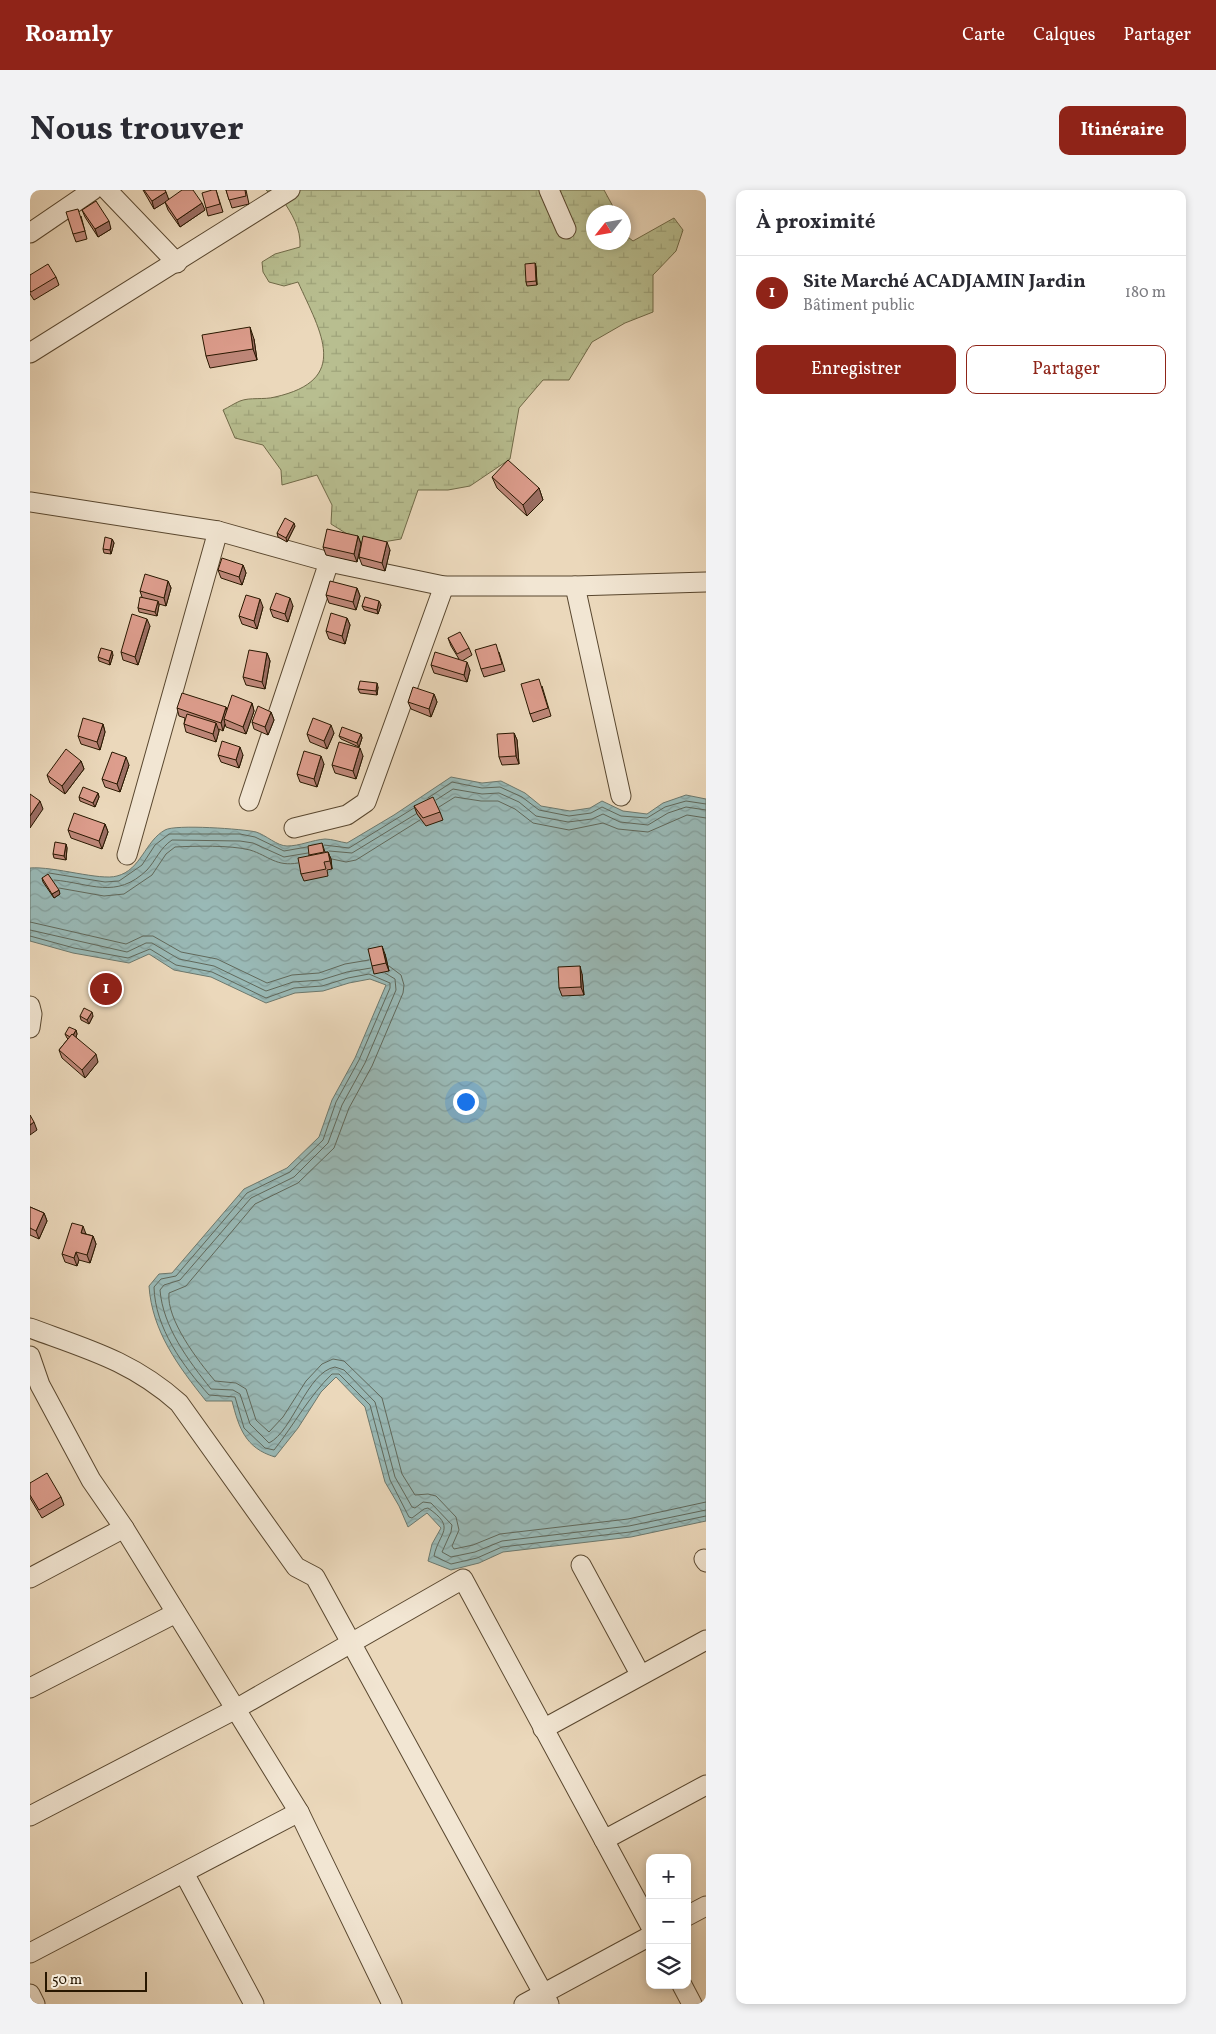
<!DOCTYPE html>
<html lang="fr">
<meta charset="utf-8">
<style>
:root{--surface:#fff;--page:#f2f2f3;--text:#2b2b33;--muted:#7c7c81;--line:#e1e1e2;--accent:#8f2418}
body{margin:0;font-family:Vollkorn,serif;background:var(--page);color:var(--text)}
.controls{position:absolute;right:15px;bottom:15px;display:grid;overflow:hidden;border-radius:10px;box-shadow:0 2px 8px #0003}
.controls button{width:45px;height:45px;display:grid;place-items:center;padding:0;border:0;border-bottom:1px solid var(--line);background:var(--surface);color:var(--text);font:25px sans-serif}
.compass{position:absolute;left:556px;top:15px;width:45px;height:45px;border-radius:50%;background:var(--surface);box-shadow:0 2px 8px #0003;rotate:239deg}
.scale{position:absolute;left:15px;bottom:12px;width:102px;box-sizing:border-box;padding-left:5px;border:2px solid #281700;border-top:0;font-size:14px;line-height:18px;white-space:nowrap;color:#281700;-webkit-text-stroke:4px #f2e6d3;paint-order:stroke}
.you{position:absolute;left:435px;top:911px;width:18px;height:18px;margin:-12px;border:4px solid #fff;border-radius:50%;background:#1a73e8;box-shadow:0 0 0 8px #1a73e833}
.badge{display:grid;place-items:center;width:32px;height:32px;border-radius:50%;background:var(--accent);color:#fff;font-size:16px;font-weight:700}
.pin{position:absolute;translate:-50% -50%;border:2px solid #fff;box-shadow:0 1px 5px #0006}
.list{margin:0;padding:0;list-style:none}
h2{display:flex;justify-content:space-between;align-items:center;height:65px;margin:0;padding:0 20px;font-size:21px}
h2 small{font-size:16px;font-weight:400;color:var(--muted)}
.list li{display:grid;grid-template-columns:32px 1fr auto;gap:15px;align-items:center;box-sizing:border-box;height:75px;padding:0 20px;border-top:1px solid var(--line)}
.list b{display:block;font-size:19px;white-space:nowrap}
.list p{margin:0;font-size:16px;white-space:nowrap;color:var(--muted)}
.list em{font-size:16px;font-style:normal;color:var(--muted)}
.actions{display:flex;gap:10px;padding:15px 20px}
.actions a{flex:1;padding:11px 0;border:1px solid var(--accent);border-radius:10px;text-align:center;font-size:18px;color:var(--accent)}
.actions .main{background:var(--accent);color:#fff}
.icon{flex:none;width:28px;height:28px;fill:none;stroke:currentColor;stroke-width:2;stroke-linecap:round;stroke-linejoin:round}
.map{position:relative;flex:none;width:676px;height:1814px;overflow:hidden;border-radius:10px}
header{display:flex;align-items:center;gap:30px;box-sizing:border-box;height:70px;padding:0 25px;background:var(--accent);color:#fff}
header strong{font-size:24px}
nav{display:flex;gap:28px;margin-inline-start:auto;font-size:18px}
.intro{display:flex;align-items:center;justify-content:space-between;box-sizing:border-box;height:120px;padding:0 30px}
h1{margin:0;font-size:35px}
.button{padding:12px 22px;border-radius:10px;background:var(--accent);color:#fff;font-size:18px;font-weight:700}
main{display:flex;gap:30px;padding:0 30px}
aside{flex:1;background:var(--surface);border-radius:10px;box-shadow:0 2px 8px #0003}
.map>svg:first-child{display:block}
.wetland{fill:url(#wetland-marsh);stroke:#706a48}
.water{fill:url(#water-waves);stroke:#6c786d}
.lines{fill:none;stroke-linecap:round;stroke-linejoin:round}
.shore{stroke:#60685b;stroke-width:1}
.minor-casing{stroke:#59472f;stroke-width:21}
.minor{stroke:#f2e6d3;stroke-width:19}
.wall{fill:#be8779;stroke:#281700}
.shaded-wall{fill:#9b6e63;stroke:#281700}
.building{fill:#dd9d8d;stroke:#281700}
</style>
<header>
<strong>Roamly</strong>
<nav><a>Carte</a><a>Calques</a><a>Partager</a></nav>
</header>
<div class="intro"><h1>Nous trouver</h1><a class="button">Itinéraire</a></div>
<main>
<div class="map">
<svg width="676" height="1814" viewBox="0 0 676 1814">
<defs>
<pattern id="wetland-marsh" width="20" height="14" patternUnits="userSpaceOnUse" patternTransform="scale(1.25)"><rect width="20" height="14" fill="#b8be90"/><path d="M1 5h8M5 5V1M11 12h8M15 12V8" fill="none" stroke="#9ea37a"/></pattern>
<pattern id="water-waves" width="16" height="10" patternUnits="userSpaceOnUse" patternTransform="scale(1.25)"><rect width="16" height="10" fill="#99b9b6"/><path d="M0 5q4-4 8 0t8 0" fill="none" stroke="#849e9b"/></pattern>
</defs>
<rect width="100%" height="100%" fill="#ebd8bb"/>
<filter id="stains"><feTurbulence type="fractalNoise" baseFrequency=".004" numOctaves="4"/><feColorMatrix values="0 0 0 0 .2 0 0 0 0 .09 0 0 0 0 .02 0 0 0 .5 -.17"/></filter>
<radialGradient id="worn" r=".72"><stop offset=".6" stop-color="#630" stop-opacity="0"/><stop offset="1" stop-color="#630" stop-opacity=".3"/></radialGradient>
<!-- wetland -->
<path class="wetland" d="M 236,0 L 574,0 L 586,22 L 564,22 L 564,52 L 594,52 L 594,44 L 603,51 L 644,28 L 653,40 L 646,61 L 623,85 L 623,122 L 595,133 L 562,152 L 539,190 L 513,190 L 489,218 L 480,269 L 440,296 L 418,300 L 388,300 L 371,349 L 335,355 L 301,334 L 302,315 L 287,285 L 252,295 L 251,280 L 233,255 L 205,248 L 193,220 C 199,217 205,213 210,211 C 220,207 234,210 245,207 C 321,190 291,143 268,92 L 254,96 L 239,92 L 233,82 L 232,72 L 245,64 L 270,57 C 271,38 262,24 252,9 L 243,7 Z"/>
<!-- water -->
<path class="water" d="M 421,587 L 452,593 L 471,591 L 495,603 L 511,616 L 540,621 L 560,618 L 572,611 L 593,621 L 617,624 L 633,613 L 656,605 L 676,609 L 676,1331 L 601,1347 L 473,1362 L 449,1373 L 421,1380 L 398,1371 L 402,1354 L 411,1338 L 397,1323 L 378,1337 L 369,1316 L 355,1292 L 335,1217 L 306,1187 L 291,1202 L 268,1238 L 245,1267 C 215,1258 209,1238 202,1211 L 176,1211 C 148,1176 122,1141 119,1096 L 129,1084 L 142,1083 L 214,999 L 257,978 L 289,947 L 302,910 L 325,868 L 356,795 L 340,789 L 319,793 L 293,801 L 265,803 L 236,813 L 181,787 L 144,780 L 119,764 L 99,773 L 43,763 L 0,751 L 0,678 C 24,676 70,691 87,686 C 111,680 115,651 135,640 C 145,634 214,639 226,642 C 236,645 247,656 257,656 C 270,656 282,650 295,649 C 302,649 310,652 317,653 L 364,625 Z"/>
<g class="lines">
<!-- shore -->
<g class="shore">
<polyline points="398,608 422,592 452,598 470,597 492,607 509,620 539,626 561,623 572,617 591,626 617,628 635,617 656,611 676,614"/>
<polyline points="406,610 423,599 452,604 469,603 489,612 506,626 538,632 562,629 573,624 590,632 618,635 638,623 656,617 676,620"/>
<polyline points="409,617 425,607 451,611 468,611 485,619 503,633 539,640 573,633 588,639 618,642 657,625 676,628"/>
<polyline points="294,655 319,658 384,618"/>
<polyline points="299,661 322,663 386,624"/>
<polyline points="302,669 316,672 326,670 390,630"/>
<polyline points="19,683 75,692 89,691 112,675 125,655 139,644 210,644 225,647 254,661 277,657"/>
<path d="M 24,690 C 60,693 86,710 117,680 C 126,670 130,658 142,650 L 210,651 L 223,653 L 254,667 L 278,663"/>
<path d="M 29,698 L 74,706 L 94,704 L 122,685 L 136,664 L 145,657 C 164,656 201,655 220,660 C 239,666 246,677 268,673"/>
<polyline points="0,732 96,754 113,746 123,746 151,762 187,769 237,793 262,785 289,783 315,774 339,770"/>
<polyline points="0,740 97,762 116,753 122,753 149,769 184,776 236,801 263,792 291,790 317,782 341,778"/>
<path d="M 0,746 L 44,758 L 98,768 L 120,759 L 146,775 L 182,782 L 236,808 L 264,798 L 292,796 L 318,788 L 339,784 L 360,793 L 360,798 L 329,870 L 306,912 L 293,950 L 260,982 L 217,1003 L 146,1086 L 131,1089 L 124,1097 C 125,1138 153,1176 179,1205 L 205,1207 L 214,1238 L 235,1258 L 244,1260 C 264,1235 279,1206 302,1184 L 309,1184 L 340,1215 L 360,1290 L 379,1327 L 382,1328 L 394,1319 L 398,1318 C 427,1338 409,1342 404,1366 L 421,1374 L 447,1368 L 472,1357 L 600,1342 L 676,1326"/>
<path d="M 359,776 L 371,785 L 374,795 L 373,803 L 342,876 L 319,918 L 304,958 L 268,993 L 225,1014 L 156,1096 L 139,1103 C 136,1129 168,1171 185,1191 L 206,1193 L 216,1199 L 226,1230 L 239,1242 L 253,1227 L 276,1191 L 292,1174 L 303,1169 L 314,1171 L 352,1208 L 372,1284 L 385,1305 L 398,1304 L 406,1306 L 426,1327 L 429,1340 L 422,1356 L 424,1359 L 443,1355 L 470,1344 L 598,1329 L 676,1312"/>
<path d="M 355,783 L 365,789 L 366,800 L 335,873 L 312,915 L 298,953 L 264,987 L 221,1008 L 150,1090 L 134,1095 L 130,1100 C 133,1137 158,1170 181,1199 L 203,1200 L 210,1204 L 220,1234 L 239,1253 C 263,1241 277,1182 305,1177 L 314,1180 L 345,1212 L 365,1287 L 382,1317 L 385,1318 L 393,1312 L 401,1313 L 422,1335 L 421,1342 L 412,1362 L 421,1367 L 445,1362 L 472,1351 L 599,1336 L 676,1320"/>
</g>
<defs>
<g id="minor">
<polyline points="77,0 147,73"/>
<polyline points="519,0 536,39"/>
<polyline points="0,43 63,0"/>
<polyline points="0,163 260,0"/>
<polyline points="0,312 188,341 299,372 414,396 545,396 676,392"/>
<polyline points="545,396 591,606"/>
<polyline points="219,611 299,372"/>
<polyline points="264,638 317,625 336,612 414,396"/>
<polyline points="97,665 188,341"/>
<polyline points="0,816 2,824 0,838"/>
<path d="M 0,1138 C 57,1159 102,1171 149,1213 L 266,1377 L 285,1387 L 519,1814"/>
<polyline points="0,1166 10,1195 61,1290 94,1338 269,1622 362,1814"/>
<polyline points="674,1369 676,1372"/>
<polyline points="551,1375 610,1484"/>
<polyline points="0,1388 94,1338"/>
<polyline points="0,1498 146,1423"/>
<polyline points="513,1539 676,1450"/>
<polyline points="0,1626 204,1520 433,1389 620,1735"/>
<polyline points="574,1650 676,1595"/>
<polyline points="154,1683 224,1814"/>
<polyline points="657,1726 676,1716"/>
<polyline points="0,1763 269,1622"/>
<polyline points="652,1795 662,1814"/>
<polyline points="0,1804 5,1814"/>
<polyline points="494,1814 620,1746"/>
</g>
</defs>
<!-- minor casing -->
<use href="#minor" class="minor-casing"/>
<!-- minor -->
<use href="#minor" class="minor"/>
</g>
<!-- wall -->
<g class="wall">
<polygon points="113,0 135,0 138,9 175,20 150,37 138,20 135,12 124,19"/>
<polygon points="186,0 193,22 178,26 176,18"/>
<polygon points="196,0 216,0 219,14 202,18"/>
<polygon points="52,20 81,39 68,47 55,27"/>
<polygon points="51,26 57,49 46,52 43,44"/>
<polygon points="505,73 506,77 507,95 497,96 496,92"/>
<polygon points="0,85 26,87 29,95 4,110 0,104"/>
<polygon points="224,149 227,170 180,178 176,166"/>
<polygon points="462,287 509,298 513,310 497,326 467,298"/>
<polygon points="265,336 257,352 248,347 247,343"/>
<polygon points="328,346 331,354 327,372 296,365 293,357"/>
<polygon points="82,349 84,353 81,364 74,363 73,359"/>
<polygon points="360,360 355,381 332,375 329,367"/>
<polygon points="213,375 216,383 212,395 191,388 188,380"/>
<polygon points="138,391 141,398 136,416 129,414 129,415 127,426 109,422 108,418 112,407 110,401"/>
<polygon points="327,398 330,406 326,420 299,413 296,405"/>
<polygon points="351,415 348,424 334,420 332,416"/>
<polygon points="263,416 258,432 243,427 240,419"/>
<polygon points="233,417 227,439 212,434 209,426"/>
<polygon points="317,428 320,435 315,454 299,449 296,441"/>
<polygon points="120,436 108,475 93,470 91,462"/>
<polygon points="418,448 439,458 442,465 432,471 440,480 437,492 404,483 401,475 429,469 421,456"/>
<polygon points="469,462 475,481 454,487 451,479"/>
<polygon points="237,463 240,471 235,499 216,495 213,487"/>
<polygon points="83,465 80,475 69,471 68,467"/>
<polygon points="512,496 521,526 503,532 500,524"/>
<polygon points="348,497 347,505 330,503 328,499"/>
<polygon points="404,504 407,512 401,527 381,519 378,512"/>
<polygon points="222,513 224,521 216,544 196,537 195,534 193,541 189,539 189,541 186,552 156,542 154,534 155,528 149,526 147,518 196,517 197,520"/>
<polygon points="241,522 244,530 238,545 224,539 222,532"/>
<polygon points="73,534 75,542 70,560 51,554 48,546"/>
<polygon points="304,543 297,559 280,552 277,544"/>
<polygon points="484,543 487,550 489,574 472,575 469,567"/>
<polygon points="331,544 332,548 329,557 311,549 309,546"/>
<polygon points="188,565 213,565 209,578 191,572"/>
<polygon points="333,566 326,589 305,583 302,575"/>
<polygon points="51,571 54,579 35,604 20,593 17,585"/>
<polygon points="294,574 287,597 270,592 267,584"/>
<polygon points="99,575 90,602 75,597 72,589"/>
<polygon points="68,603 69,607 65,617 50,611 49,607"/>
<polygon points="384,616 410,622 413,630 396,636 387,624"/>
<polygon points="75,634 78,642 72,659 41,648 38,640"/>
<polygon points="292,653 295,662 298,662 301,669 302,679 297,680 298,686 274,691 271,684 279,665"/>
<polygon points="36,654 37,658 36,670 24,668 23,664"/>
<polygon points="12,688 30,704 24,708 13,692"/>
<polygon points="355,764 359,781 344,784 342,776"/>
<polygon points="552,784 554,805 532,806 529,798"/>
<polygon points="50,826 63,826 59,834 51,830"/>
<polygon points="46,840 47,844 46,847 68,872 55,888 32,868 29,860 38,849 37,848 35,844"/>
<polygon points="0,1017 14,1023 17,1031 9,1049 0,1045"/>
<polygon points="56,1044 63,1046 66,1054 60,1073 49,1070 47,1076 35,1072 32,1064"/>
<polygon points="0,1293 31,1307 34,1315 12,1328 0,1308"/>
</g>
<!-- shaded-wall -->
<g class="shaded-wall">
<polygon points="136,2 139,10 124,19 122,11"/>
<polygon points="172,13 175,20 150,37 147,30"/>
<polygon points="79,31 81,39 68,47 65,39"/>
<polygon points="505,73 506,77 507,95 506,91"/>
<polygon points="220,137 224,149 227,170 223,159"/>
<polygon points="509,298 513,310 497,326 493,315"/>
<polygon points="264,333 265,336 257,352 256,348"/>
<polygon points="328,346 331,354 327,372 324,364"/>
<polygon points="82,349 84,353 81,364 80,360"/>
<polygon points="357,352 360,360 355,381 352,373"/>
<polygon points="213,375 216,383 212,395 209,387"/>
<polygon points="138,391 141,398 136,416 134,408"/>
<polygon points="327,398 330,406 326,420 323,412"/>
<polygon points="260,408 263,416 258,432 255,424"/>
<polygon points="230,409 233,417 227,439 224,431"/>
<polygon points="128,411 129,415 127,426 125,422"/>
<polygon points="349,411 351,415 348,424 347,420"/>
<polygon points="317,428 320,435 315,454 312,446"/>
<polygon points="117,429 120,436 108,475 105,467"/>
<polygon points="82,461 83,465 80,475 79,471"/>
<polygon points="237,463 240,471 235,499 232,492"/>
<polygon points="437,472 440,480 437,492 434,485"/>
<polygon points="347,493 348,497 347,505 346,501"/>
<polygon points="404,504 407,512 401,527 399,519"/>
<polygon points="222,513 224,521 216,544 213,537"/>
<polygon points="196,517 199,525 194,529 195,534 193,541 191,533"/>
<polygon points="241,522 244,530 238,545 235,537"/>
<polygon points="186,533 189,541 186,552 183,544"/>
<polygon points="73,534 75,542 70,560 67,552"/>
<polygon points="301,535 304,543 297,559 294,551"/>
<polygon points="484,543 487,550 489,574 486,566"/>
<polygon points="331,544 332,548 329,557 327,553"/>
<polygon points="210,557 213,565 209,578 206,570"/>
<polygon points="330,558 333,566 326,589 323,581"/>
<polygon points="291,566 294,574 287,597 284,589"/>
<polygon points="96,567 99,575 90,602 87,594"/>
<polygon points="51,571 54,579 35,604 32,596"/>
<polygon points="68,603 69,607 65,617 63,613"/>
<polygon points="10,611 13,619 0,638 0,626"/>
<polygon points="75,634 78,642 72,659 69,651"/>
<polygon points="36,654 37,658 36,670 34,666"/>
<polygon points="298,662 301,669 302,679 300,671"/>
<polygon points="29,700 30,704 24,708 22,704"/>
<polygon points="352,756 355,764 359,781 356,773"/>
<polygon points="550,776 552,784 554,805 551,797"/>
<polygon points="62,822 63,826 59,834 57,830"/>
<polygon points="46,840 47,844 44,852 42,848"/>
<polygon points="66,864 68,872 55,888 52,880"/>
<polygon points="4,932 7,940 0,945 0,935"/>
<polygon points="14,1023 17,1031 9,1049 6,1041"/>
<polygon points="53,1036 56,1044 51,1043"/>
<polygon points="63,1046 66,1054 60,1073 57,1065"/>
<polygon points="46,1062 49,1070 47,1076 44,1068"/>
</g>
<!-- building -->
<g class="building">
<polygon points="114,0 135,0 136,2 122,11"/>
<polygon points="152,0 163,0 172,13 147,30 135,12"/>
<polygon points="182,0 186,0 190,14 176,18 172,3"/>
<polygon points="196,0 215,0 216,6 199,10"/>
<polygon points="66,11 79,31 65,39 52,20"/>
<polygon points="48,19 55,41 43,44 36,22"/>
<polygon points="505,73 506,91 496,92 495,74"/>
<polygon points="18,74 26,87 1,102 0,101 0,85"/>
<polygon points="220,137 223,159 176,166 172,145"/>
<polygon points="478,270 509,298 493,315 462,287"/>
<polygon points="255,328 264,333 256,348 247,343"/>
<polygon points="297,339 328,346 324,364 293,357"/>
<polygon points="333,346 357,352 352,373 329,367"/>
<polygon points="75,347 82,349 80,360 73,359"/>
<polygon points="192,368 213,375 209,387 188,380"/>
<polygon points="115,384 138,391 134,408 110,401"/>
<polygon points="300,391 327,398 323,412 296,405"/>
<polygon points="246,403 260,408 255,424 240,419"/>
<polygon points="216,405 230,409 224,431 209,426"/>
<polygon points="110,407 128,411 125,422 108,418"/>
<polygon points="335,407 349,411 347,420 332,416"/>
<polygon points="301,423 317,428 312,446 296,441"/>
<polygon points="102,424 117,429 105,467 91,462"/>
<polygon points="430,442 439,458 427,464 418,448"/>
<polygon points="466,454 472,474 451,479 445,460"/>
<polygon points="71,458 82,461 79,471 68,467"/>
<polygon points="219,460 237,463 232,492 213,487"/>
<polygon points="405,462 437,472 434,485 401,475"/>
<polygon points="509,489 518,518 500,524 491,494"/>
<polygon points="330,491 347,493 346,501 328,499"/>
<polygon points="383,497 404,504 399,519 378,512"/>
<polygon points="152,503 196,517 191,533 147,518"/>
<polygon points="202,505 222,513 213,537 194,529"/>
<polygon points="228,516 241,522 235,537 222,532"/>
<polygon points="157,524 186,533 183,544 154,534"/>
<polygon points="53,528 73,534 67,552 48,546"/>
<polygon points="283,528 301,535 294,551 277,544"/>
<polygon points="312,537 331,544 327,553 309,546"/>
<polygon points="484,543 486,566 469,567 467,544"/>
<polygon points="192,551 210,557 206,570 188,565"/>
<polygon points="309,552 330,558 323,581 302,575"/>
<polygon points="36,559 51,571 32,596 17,585"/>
<polygon points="274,561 291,566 284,589 267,584"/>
<polygon points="82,562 96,567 87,594 72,589"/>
<polygon points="53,597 68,603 63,613 49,607"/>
<polygon points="0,604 10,611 0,626"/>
<polygon points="403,607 410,622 393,628 384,616"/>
<polygon points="44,623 75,634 69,651 38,640"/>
<polygon points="25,652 36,654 34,666 23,664"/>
<polygon points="292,653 294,662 279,665 278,656"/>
<polygon points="298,662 300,671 294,672 296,679 271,684 268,668"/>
<polygon points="18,684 29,700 22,704 12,688"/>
<polygon points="352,756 356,773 342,776 338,759"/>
<polygon points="550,776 551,797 529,798 528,777"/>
<polygon points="54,818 62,822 57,830 50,826"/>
<polygon points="39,837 46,840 43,845 42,844 40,847 35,844"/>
<polygon points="42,844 66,864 52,880 29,860"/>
<polygon points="0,925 4,932 0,935"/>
<polygon points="0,1017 14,1023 6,1041 0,1038"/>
<polygon points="42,1033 53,1036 51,1043 63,1046 57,1065 46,1062 44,1068 32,1064"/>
<polygon points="17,1283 31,1307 9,1320 0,1305 0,1293"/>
</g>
<rect width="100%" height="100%" filter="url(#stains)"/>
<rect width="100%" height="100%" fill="url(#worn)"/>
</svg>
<div class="controls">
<button>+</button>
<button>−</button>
<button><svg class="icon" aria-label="layers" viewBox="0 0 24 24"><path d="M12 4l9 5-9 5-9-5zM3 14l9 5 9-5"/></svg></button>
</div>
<svg class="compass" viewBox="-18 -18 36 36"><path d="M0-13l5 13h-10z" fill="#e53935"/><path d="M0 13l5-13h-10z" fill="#7c7c81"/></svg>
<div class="scale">50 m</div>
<div class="you"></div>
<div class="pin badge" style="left:76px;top:799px">1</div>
</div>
<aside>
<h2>À proximité<small></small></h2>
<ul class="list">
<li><span class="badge">1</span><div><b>Site Marché ACADJAMIN Jardin</b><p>Bâtiment public</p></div><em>180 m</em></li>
</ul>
<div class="actions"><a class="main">Enregistrer</a><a>Partager</a></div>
</aside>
</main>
